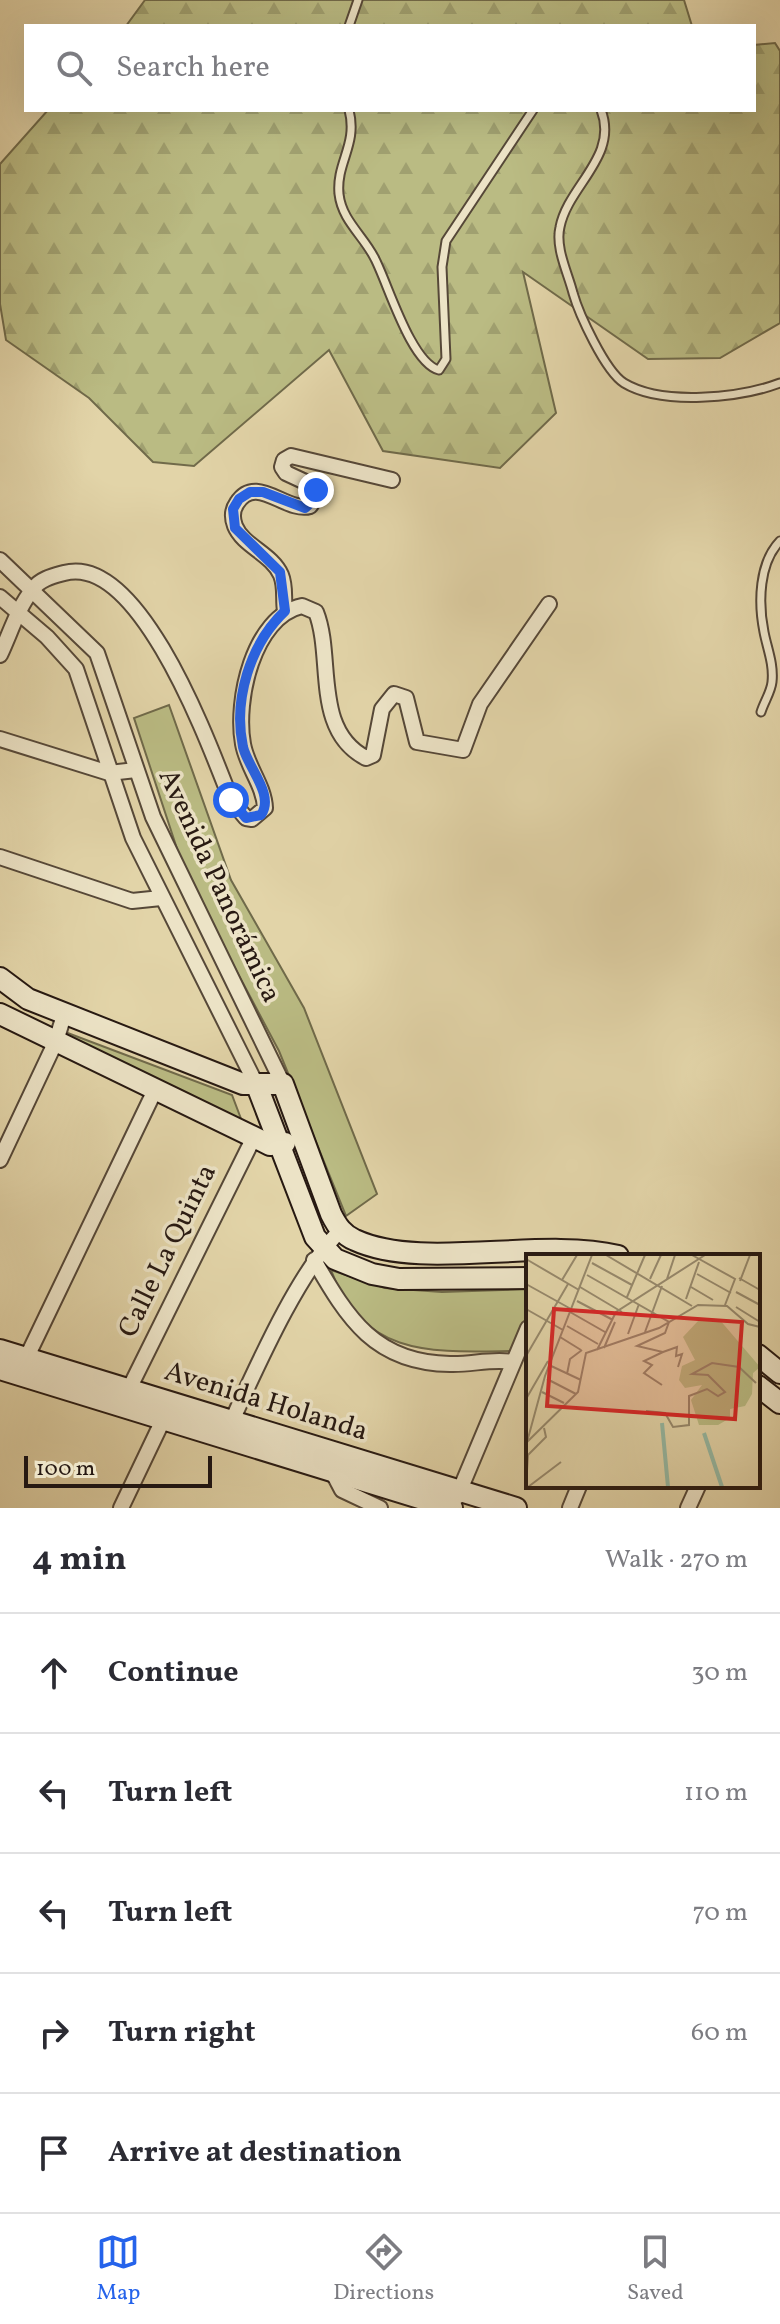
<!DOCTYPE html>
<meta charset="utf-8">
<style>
:root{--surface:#fff;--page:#f2f2f3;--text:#2b2b33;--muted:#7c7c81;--line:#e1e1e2;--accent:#2563eb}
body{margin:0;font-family:Vollkorn,serif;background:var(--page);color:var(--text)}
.scale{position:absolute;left:24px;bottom:20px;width:188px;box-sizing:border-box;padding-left:8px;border:4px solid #271912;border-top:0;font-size:22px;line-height:28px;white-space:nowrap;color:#271912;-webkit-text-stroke:6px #ece3c6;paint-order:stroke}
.stop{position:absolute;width:24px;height:24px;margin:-18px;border:6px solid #2563eb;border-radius:50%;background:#fff}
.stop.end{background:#2563eb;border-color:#fff;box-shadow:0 2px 8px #0008}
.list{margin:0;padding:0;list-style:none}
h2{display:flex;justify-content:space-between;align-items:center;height:104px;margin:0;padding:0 32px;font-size:34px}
h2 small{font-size:26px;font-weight:400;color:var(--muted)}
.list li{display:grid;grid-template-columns:52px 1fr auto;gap:24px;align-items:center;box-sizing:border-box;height:120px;padding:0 32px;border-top:2px solid var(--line)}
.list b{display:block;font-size:30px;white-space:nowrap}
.list em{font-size:26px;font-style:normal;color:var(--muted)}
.icon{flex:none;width:44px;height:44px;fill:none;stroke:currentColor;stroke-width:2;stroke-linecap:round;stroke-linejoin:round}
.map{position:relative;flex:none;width:780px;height:1508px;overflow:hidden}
.search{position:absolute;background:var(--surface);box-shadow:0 8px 32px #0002;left:24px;right:24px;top:24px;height:88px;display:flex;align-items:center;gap:20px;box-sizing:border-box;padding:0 28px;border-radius:0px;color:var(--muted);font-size:30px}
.sheet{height:704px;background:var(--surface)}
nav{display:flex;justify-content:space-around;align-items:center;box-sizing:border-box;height:112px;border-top:2px solid var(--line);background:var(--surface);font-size:22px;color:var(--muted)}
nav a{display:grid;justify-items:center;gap:4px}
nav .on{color:var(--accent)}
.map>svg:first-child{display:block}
.forest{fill:url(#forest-firs);stroke:#706a4a;stroke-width:2}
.green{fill:#babb83;stroke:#706a4a;stroke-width:2}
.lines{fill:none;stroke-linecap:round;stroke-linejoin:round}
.lane-casing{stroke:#564838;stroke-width:11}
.street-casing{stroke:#564838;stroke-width:18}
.secondary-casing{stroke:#271912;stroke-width:24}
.lane{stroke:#ece3c6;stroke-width:7}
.street{stroke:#ece3c6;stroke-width:14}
.secondary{stroke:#ece3c6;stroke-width:20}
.route{stroke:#2563eb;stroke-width:10}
.labels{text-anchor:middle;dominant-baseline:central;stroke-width:7;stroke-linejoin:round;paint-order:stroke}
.street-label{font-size:28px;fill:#271912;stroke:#ece3c6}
.inset-river{fill:none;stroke:#96b9a3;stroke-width:4}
.inset-road{fill:none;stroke:#97896c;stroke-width:2}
.view{fill:#d62828;fill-opacity:0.15;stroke:#d62828;stroke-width:4}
.inset-edge{fill:none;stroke:#271912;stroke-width:4}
</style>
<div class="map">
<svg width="780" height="1508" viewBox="0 0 780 1508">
<defs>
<pattern id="forest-firs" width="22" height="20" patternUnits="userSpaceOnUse" patternTransform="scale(2)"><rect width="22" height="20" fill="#babb83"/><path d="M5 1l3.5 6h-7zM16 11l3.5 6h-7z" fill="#a0a070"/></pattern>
</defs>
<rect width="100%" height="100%" fill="#e2d4a8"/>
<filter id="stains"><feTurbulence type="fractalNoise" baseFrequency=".0025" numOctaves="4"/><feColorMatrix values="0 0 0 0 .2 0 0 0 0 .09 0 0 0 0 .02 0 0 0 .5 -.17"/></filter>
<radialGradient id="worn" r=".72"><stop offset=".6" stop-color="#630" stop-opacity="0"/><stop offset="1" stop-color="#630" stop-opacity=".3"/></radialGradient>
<!-- forest -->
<g class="forest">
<polygon points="145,0 684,0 692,26 126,26"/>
<polygon points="775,43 780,51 780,323 720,358 648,359 523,272 556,413 500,468 383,451 329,350 194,466 153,462 89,398 6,340 0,304 0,164 48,110 754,110 754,45"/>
</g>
<!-- green -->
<g class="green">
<polygon points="169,705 231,880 304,1008 377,1194 346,1216 279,1051 186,876 134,718"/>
<polygon points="65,1032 232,1095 246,1132 62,1042"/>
<path d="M 331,1270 L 385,1288 L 442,1292 L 528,1289 L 528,1312 L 514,1351 C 436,1352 363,1359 331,1270 Z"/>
</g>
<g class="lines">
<defs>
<g id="lane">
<polyline points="349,26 358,0"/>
<path d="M 349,110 C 358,145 336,162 339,194 C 342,221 364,236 375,259 C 388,284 411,363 439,370 L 446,359 L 442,267 L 446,241 L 533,110"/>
<path d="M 601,110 C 619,156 568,186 560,227 C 555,248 568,273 573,293 C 579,314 605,371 624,383 C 662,406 740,398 780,383"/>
<path d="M 761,712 C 764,702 771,692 772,682 C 774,664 767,648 764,632 C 758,602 759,563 780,541"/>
</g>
<g id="street">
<polyline points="0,560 97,653 153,817 283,1084"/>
<polyline points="0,597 47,637 76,669 133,838 257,1086"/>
<path d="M 285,611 C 283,599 286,587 281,575 C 272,554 243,546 235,526 C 232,518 232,510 237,503 C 256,473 286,513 310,506 L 315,499 L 314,486 L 286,473 L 282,467 L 284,460 L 291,456 L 392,480"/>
<path d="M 0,655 C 10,634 18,607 33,589 C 40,579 53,576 64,573 C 140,552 210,747 231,800 L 246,818 L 252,819 L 265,808 C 264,785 247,767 243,744 C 235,701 253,617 302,606 L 316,612 C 334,657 312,730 366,758 L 373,755 L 382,709 L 394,694 L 406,698 L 417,742 L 463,750 L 480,704 L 549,604"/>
<polyline points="0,739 109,773 136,770"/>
<polyline points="0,857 132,901 161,898"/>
<polyline points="0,1160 56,1041 65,1012"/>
<path d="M 314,1260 C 348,1319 375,1363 450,1364 C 471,1365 492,1358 513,1362"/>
<polyline points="24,1363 156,1088"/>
<polyline points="129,1389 254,1137"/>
<path d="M 229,1427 C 255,1371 298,1271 341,1230"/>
<polyline points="333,1473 342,1490 380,1508"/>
<polyline points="457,1497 528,1328"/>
<polyline points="121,1508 163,1420"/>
<polyline points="570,1508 579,1486"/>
<polyline points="688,1508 698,1486"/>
</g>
<g id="secondary">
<path d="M 0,978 L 28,999 L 243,1084 L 283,1084 L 331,1214 C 337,1226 343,1235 355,1240 C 422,1271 540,1237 618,1256"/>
<polyline points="0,1014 262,1141 270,1145 285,1143"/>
<polyline points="257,1086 315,1237 335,1259 372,1274 399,1279 528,1278"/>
<polyline points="0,1350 516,1508"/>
<polyline points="758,1355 780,1373"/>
<polyline points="0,1369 452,1508"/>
<polyline points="758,1386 780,1403"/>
</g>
</defs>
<!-- lane casing -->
<use href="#lane" class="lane-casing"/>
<!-- street casing -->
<use href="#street" class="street-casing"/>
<!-- secondary casing -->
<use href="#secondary" class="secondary-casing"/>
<!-- lane -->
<use href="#lane" class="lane"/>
<!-- street -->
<use href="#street" class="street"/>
<!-- secondary -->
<use href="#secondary" class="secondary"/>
</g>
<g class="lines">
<!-- route -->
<path class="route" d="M 231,800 L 246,818 L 261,815 C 275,795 248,768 243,747 C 233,700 250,644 285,611 L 280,572 L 235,528 L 233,509 L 239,499 L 250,492 L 263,492 L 305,508 L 315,499 L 316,490"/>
</g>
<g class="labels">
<!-- street labels -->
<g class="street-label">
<text transform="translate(219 886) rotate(65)">Avenida Panorámica</text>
<text transform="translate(168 1251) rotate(-64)">Calle La Quinta</text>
<text transform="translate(266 1402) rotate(17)">Avenida Holanda</text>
</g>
</g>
<!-- overview -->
<g transform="translate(526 1254)">
<rect width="234" height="234" fill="#e2d4a8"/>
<path d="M 193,65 L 234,113 L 227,119 L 226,140 L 219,152 L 204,155 L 204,164 L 192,171 L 173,171 L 165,146 L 176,131 L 159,134 L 153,126 L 156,112 L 169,106 L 157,83 L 173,66 Z" fill="#babb83"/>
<path class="inset-river" d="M 136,169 L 142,233M 178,179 L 196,233"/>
<path class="inset-road" d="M 80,1 L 166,52M 166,1 L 209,25 L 199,51M 0,5 L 53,36M 66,9 L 106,31M 171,20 L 205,39M 61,21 L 143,68 L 139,79 L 111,92 L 137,98 L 118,107 L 126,111 L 118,119 L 136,131M 213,24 L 234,36M 124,25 L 135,1M 141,25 L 149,1M 36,26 L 51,1M 214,27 L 224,1M 0,30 L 45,55M 54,33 L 96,58M 165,33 L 187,46M 210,38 L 234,51M 101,43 L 119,1M 160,45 L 173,8M 51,47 L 87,66M 210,53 L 234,68M 0,55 L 37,76M 44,58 L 79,78M 41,72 L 72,90M 119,78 L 136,32M 102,80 L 113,50M 34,83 L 55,96M 78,94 L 89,68M 71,96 L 90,58 L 179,1M 137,98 L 151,93 L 150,102 L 156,100 L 152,113M 0,102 L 42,30M 23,111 L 55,126M 41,120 L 44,105 L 56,96M 21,125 L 50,140M 16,138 L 38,149M 0,145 L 22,107M 120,157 L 139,159 L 147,173 L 163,171 L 163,142 L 181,135 L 192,142 L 199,138 L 182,121 L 166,120 L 186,109 L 213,113 L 230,129M 1,188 L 19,122 L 66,1M 0,189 L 52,138 L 60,99 L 133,74 L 172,51 L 201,52 L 222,70 L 234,73M 0,232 L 2,201 L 20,183 L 18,174M 2,233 L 35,208"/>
<path class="view" d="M 28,55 L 216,68 L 209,165 L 21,152 Z"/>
<rect width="234" height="234" class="inset-edge"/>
</g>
<rect width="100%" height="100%" filter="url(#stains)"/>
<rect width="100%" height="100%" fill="url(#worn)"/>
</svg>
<div class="scale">100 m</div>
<div class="stop" style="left:231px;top:800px"></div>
<div class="stop end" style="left:316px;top:490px"></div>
<div class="search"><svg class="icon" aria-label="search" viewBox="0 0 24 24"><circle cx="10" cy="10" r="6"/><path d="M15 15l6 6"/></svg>Search here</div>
</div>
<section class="sheet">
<h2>4 min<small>Walk · 270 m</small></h2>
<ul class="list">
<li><svg class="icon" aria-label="ahead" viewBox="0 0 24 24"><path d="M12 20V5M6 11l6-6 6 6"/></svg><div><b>Continue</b></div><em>30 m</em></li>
<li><svg class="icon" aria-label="left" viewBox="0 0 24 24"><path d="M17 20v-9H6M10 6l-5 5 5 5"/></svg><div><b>Turn left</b></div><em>110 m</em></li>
<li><svg class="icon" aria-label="left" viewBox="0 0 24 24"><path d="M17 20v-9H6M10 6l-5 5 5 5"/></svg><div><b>Turn left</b></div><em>70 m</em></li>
<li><svg class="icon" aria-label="right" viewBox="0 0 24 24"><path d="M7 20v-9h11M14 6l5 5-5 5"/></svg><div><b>Turn right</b></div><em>60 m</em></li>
<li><svg class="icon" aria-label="arrive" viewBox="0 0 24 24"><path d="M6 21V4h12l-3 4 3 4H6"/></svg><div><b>Arrive at destination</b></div></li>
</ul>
</section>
<nav>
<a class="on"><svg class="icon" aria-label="map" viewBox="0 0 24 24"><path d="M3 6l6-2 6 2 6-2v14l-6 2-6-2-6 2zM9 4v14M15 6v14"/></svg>Map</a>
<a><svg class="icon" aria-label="directions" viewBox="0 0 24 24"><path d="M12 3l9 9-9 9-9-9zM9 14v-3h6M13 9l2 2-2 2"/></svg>Directions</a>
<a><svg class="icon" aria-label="saved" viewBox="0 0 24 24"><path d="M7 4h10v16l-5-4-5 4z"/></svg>Saved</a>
</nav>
